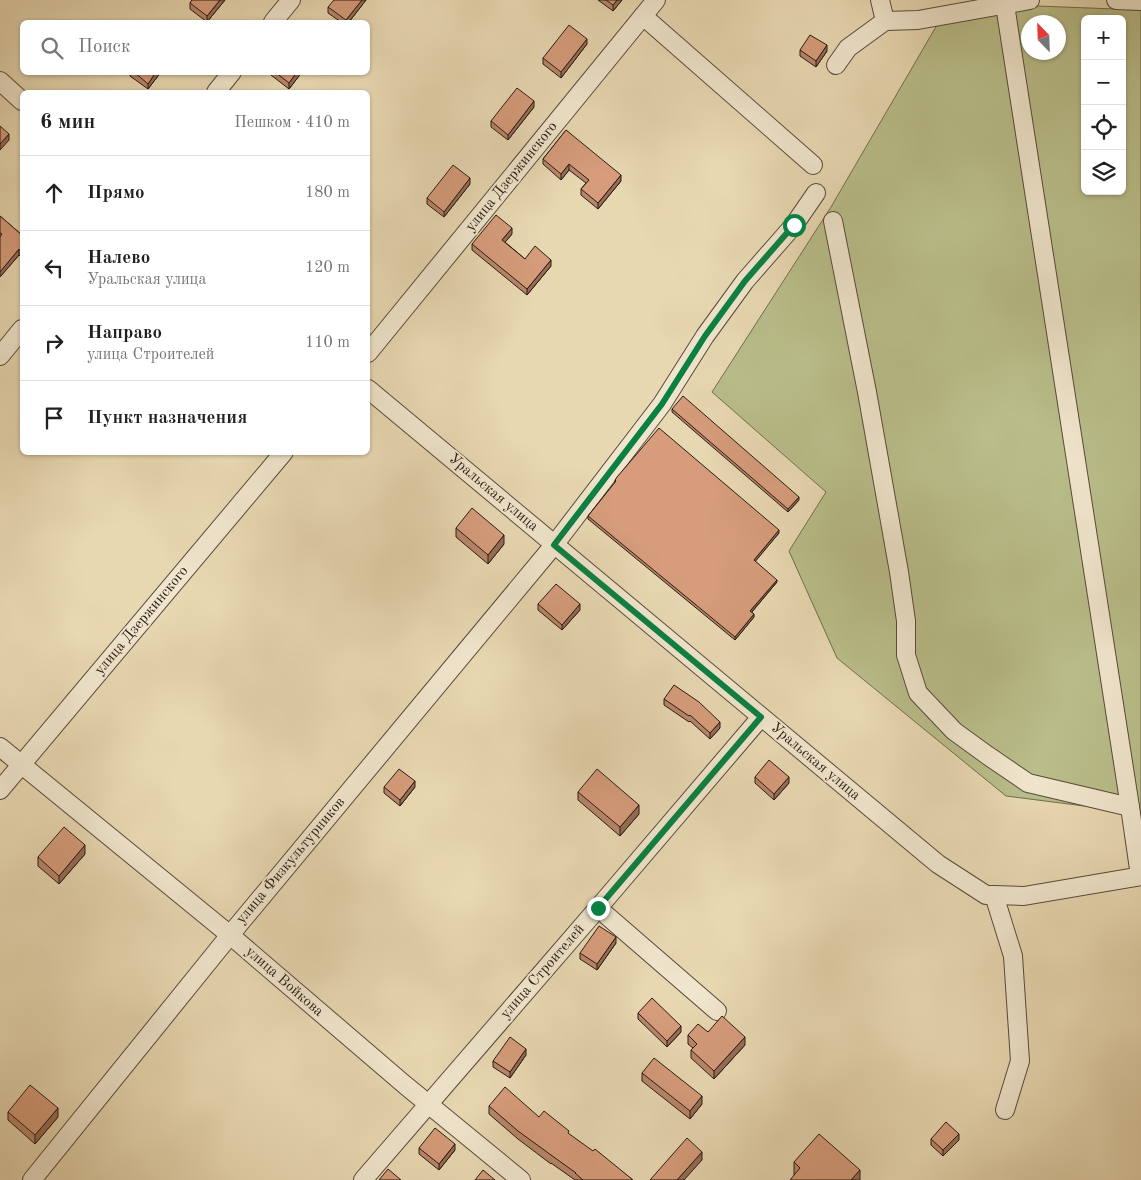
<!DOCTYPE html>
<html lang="ru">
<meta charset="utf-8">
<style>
:root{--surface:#fff;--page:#f2f2f2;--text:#202124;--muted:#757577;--line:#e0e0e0}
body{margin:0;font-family:"Old Standard TT",serif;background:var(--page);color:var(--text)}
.controls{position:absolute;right:15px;top:15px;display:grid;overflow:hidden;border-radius:8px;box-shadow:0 1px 4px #0004}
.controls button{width:45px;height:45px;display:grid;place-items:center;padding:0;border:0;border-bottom:1px solid var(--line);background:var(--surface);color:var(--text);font:25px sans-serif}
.compass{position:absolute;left:1021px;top:15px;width:45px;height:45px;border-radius:50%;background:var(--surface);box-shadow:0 1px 4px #0004;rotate:337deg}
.stop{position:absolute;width:15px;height:15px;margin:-11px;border:4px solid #0b8043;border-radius:50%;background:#fff}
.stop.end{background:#0b8043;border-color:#fff;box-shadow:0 1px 5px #0008}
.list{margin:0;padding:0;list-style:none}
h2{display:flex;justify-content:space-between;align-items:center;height:65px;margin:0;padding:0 20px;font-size:21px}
h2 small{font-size:16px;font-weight:400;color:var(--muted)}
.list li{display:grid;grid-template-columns:32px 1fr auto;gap:15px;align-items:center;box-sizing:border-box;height:75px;padding:0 20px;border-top:1px solid var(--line)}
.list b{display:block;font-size:19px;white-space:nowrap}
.list p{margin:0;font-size:16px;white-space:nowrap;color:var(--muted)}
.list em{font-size:16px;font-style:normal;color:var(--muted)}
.icon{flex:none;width:28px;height:28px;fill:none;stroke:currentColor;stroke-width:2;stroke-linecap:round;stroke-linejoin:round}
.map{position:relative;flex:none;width:1141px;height:1180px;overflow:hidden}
.search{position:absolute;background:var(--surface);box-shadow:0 1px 4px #0004;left:20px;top:20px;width:350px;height:55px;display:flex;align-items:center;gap:12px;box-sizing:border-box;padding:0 18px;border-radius:8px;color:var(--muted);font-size:19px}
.panel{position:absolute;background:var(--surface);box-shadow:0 1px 4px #0004;left:20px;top:90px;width:350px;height:365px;border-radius:8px}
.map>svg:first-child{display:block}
.green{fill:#b9be8a;stroke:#716c4f;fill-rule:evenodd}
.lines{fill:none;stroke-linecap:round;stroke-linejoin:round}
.minor-casing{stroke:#594a3c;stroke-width:20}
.minor{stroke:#f0e6cd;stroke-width:18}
.wall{fill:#b8866a;stroke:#291a14}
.shaded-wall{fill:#966d56;stroke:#291a14}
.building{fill:#d69c7b;stroke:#291a14}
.route{stroke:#0b8043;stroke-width:6}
.labels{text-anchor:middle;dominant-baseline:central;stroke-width:4;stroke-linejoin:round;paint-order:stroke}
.street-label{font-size:15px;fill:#291a14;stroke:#f0e6cd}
</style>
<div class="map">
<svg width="1141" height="1180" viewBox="0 0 1141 1180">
<rect width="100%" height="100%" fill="#e8d8b2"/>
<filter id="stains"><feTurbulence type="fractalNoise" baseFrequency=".004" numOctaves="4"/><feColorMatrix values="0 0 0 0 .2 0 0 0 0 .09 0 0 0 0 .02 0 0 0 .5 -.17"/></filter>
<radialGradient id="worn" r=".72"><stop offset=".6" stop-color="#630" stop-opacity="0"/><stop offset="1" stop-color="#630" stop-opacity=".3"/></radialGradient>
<!-- green -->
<path class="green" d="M 1037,6 L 1141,10 L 1141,822 L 1108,809 L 1006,796 L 837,658 L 789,551 L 826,492 L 712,392 L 831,207 L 937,25 ZM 1085,19 L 1122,19 L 1122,191 L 1085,191 ZM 1028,22 L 1058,22 L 1058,52 L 1028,52 Z"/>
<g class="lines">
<defs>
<g id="minor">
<polyline points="880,0 885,21 918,20 1030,0"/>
<polyline points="1116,0 1141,1"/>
<polyline points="1005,5 1130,807 1140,876"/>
<polyline points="643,16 813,165"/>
<polyline points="273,22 291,0"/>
<polyline points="836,65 848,48 885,21"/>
<polyline points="0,81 22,101"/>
<polyline points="216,92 232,72"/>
<polyline points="833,221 867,392 899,572 906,621 906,655 918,693 954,731 987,755 1028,783 1130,807"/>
<polyline points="368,353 656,0"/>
<polyline points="0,356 22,329"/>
<polyline points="368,389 938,864 986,895 994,895 1024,896 1141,876"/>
<polyline points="0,747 230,935 405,1085 521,1180"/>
<polyline points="0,790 284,452"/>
<polyline points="994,895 1013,956 1020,1061 1005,1110"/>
<polyline points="598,908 717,1011"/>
<polyline points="32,1180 230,935 554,545 662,404 705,336 745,281 794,225 816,193"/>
<polyline points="363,1180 598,908 761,717"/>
</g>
</defs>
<!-- minor casing -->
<use href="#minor" class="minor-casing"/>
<!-- minor -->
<use href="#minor" class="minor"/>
</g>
<!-- wall -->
<g class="wall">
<polygon points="192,0 225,0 207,22 190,9 190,3"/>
<polygon points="366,0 349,22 341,22 328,13 328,7"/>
<polygon points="598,0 622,0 613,11"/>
<polygon points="587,44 561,78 543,64 543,58"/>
<polygon points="800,50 827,51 816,67 800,56"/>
<polygon points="130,72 161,72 148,89 130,76"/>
<polygon points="271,72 302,72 289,89 271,75"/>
<polygon points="534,107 508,140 491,127 491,121"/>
<polygon points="566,130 621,181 598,209 581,195 581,189 586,183 569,170 561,180 543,164 543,159"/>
<polygon points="470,184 444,217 427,204 427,198"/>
<polygon points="0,216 22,235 22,258 19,255 0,277"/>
<polygon points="512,234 505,242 525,259 551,266 527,295 472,250 472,244"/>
<polygon points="672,409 799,500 788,512 672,412"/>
<polygon points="615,480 779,533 755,561 777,582 752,612 754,617 735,640 588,519 588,516 615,483"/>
<polygon points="456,528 504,544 488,564 456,537"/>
<polygon points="538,604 580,610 562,630 538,610"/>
<polygon points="664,699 720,728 710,739 690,721 689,722 664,705"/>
<polygon points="755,777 789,783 774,800 755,783"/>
<polygon points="384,787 415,787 400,806 384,793"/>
<polygon points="578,792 639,814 620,836 578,800"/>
<polygon points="85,854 59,884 38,866 38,857"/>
<polygon points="616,943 597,970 580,959 580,953"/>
<polygon points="638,1013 681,1032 667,1047 638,1019"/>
<polygon points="708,1032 745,1045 714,1079 691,1058 691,1050 693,1048 688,1044 688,1035"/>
<polygon points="526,1055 510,1078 493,1067 493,1061"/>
<polygon points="642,1073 702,1104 690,1119 642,1081"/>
<polygon points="489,1106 539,1117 569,1135 633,1180 575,1180 551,1163 551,1164 518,1139 489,1114"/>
<polygon points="8,1112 58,1117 35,1144 8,1120"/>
<polygon points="931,1139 959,1140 943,1156 931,1145"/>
<polygon points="419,1148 455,1150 439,1170 419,1154"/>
<polygon points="794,1162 860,1180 794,1175"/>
</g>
<!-- shaded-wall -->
<g class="shaded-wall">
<polygon points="220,0 225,0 207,22 207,16"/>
<polygon points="362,0 366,0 349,22 346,22 346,20"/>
<polygon points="617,0 622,0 613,11 613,5"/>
<polygon points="587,39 587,44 561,78 561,72"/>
<polygon points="827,45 827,51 816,67 816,61"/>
<polygon points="156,72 161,72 148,89 148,84"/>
<polygon points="297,72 302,72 289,89 289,83"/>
<polygon points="534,101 534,107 508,140 508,135"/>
<polygon points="9,134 9,140 0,150 0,144"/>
<polygon points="569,164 569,170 561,180 561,174"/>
<polygon points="621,175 621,181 598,209 598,203"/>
<polygon points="470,178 470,184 444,217 444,212"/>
<polygon points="512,228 512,234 502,246 502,240"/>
<polygon points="19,249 19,255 0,277 0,272"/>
<polygon points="551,260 551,266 527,295 527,289"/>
<polygon points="799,497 799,500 788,512 788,509"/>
<polygon points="779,530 779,533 754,563 754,560"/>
<polygon points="504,535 504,544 488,564 488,555"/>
<polygon points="777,580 777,582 750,614 750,611"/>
<polygon points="580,604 580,610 562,630 562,625"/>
<polygon points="754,614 754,617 735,640 735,637"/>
<polygon points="720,722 720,728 710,739 710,733"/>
<polygon points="789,777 789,783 774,800 774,794"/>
<polygon points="415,781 415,787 400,806 400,800"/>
<polygon points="639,805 639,814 620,836 620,827"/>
<polygon points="85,845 85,854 59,884 59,876"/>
<polygon points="616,937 616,943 597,970 597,964"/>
<polygon points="681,1026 681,1032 667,1047 667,1041"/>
<polygon points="745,1037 745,1045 714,1079 714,1071"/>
<polygon points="526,1049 526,1055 510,1078 510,1072"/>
<polygon points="702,1096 702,1104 690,1119 690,1111"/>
<polygon points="58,1108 58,1117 35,1144 35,1135"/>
<polygon points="959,1134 959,1140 943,1156 943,1150"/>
<polygon points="455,1144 455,1150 439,1170 439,1164"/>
<polygon points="702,1152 702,1160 684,1180 677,1180"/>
<polygon points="860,1170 860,1180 851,1180"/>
</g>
<!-- building -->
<g class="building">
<polygon points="192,0 220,0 207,16 190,3"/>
<polygon points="334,0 362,0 346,20 328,7"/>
<polygon points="606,0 617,0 613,5"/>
<polygon points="569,25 587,39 561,72 543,58"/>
<polygon points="810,35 827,45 816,61 800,50"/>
<polygon points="134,72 156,72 148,84"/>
<polygon points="275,72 297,72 289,83"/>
<polygon points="517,88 534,101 508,135 491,121"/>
<polygon points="0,126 9,134 0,144"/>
<polygon points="566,130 621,175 598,203 581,189 589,180 569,164 561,174 543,159"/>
<polygon points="453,165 470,178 444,212 427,198"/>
<polygon points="496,215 512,228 502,240 525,259 535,246 551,260 527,289 472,244"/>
<polygon points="0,216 22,235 22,252 19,249 0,272 0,237 2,234 0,233"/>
<polygon points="683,396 799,497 788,509 672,409"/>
<polygon points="659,428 779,530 754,560 777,580 750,611 754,614 735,637 588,516 616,481 615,480 617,477"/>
<polygon points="472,508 504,535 488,555 456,528"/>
<polygon points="556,584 580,604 562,625 538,604"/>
<polygon points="674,685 699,702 720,722 710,733 690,715 689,716 664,699"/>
<polygon points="769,760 789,777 774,794 755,777"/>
<polygon points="399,769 415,781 400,800 384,787"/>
<polygon points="597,769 639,805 620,827 578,792"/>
<polygon points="64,827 85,845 59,876 38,857"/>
<polygon points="599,926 616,937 597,964 580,953"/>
<polygon points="652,998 681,1026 667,1041 638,1013"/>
<polygon points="722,1016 745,1037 714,1071 691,1050 697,1044 688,1035 698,1024 708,1032"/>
<polygon points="510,1037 526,1049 510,1072 493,1061"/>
<polygon points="654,1058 702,1096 690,1111 642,1073"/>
<polygon points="30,1085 58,1108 35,1135 8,1112"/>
<polygon points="505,1087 539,1117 544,1111 569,1131 568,1133 593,1151 595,1149 633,1180 583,1180 575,1173 576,1173 551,1155 518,1131 489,1106"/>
<polygon points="946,1122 959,1134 943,1150 931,1139"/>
<polygon points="435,1128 455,1144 439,1164 419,1148"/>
<polygon points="819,1134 860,1170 851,1180 790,1180 800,1168 794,1162"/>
<polygon points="687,1138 702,1152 677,1180 650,1180"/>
<polygon points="388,1169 401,1180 379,1180"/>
<polygon points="483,1170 495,1180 475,1180"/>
</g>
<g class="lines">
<!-- route -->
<polyline class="route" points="598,908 761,717 554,545 662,404 705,336 745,281 794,225"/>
</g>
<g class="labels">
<!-- street labels -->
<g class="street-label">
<text transform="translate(512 177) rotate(-51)">улица Дзержинского</text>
<text transform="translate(493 493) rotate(40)">Уральская улица</text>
<text transform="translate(142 621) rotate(-50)">улица Дзержинского</text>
<text transform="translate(815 762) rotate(40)">Уральская улица</text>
<text transform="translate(291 861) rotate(-50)">улица Физкультурников</text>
<text transform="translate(543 972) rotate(-49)">улица Строителей</text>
<text transform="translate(284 982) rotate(41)">улица Войкова</text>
</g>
</g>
<rect width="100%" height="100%" filter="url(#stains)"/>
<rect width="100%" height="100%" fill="url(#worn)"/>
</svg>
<div class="controls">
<button>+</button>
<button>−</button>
<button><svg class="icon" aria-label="locate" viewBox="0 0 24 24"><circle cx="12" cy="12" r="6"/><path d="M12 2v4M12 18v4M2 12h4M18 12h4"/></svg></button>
<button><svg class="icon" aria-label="layers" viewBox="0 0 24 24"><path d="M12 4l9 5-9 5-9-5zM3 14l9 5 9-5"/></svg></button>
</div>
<svg class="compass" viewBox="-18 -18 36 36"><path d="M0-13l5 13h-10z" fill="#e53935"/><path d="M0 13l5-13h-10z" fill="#757577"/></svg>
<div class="stop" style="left:794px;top:225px"></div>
<div class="stop end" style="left:598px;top:908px"></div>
<div class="search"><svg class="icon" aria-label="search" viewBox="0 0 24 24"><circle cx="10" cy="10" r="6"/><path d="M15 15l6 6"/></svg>Поиск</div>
<section class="panel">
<h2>6 мин<small>Пешком · 410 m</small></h2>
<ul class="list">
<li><svg class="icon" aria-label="ahead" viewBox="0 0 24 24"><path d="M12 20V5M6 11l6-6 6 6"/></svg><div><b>Прямо</b></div><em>180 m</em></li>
<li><svg class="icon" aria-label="left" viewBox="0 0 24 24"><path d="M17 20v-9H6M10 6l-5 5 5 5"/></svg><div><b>Налево</b><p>Уральская улица</p></div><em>120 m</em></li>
<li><svg class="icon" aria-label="right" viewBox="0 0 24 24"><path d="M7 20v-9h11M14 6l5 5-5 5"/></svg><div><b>Направо</b><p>улица Строителей</p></div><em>110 m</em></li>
<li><svg class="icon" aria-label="arrive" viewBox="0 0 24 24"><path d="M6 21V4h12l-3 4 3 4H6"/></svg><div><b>Пункт назначения</b></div></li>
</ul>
</section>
</div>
